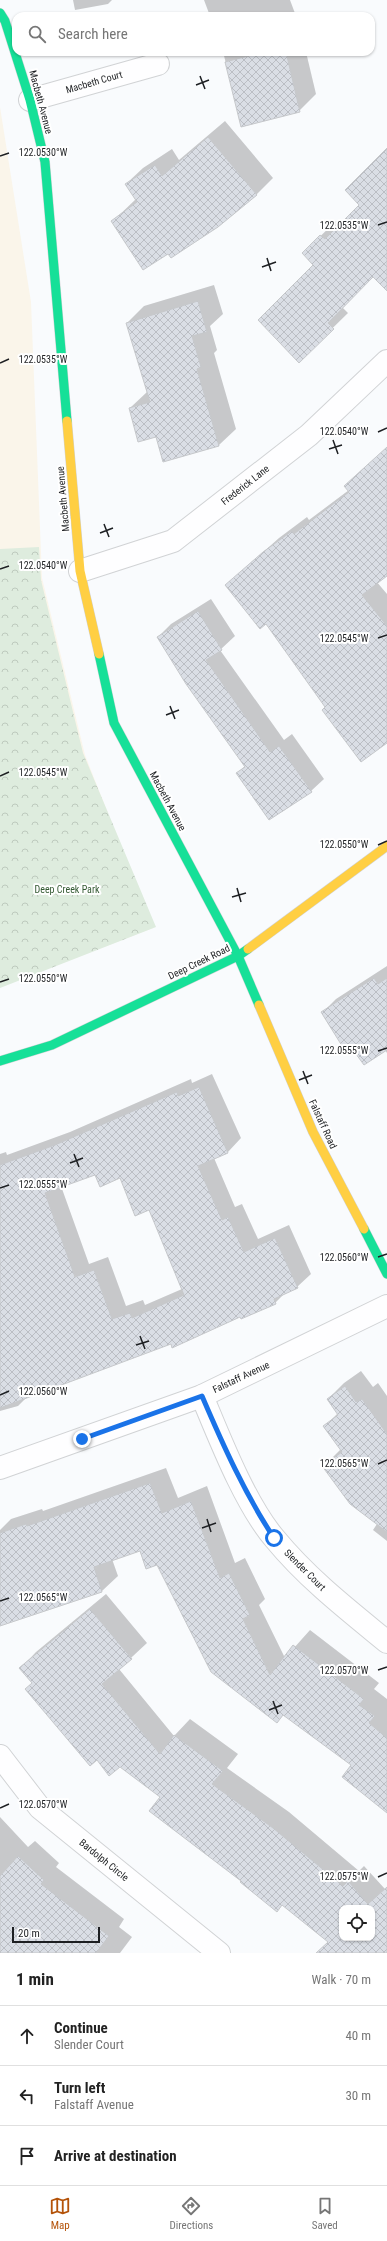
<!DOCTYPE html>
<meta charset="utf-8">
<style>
:root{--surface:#fff;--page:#f2f2f2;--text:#222;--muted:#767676;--line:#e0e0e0;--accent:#b45309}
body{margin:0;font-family:"Roboto Condensed",sans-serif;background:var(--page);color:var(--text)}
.controls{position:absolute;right:12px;bottom:12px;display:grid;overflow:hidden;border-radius:8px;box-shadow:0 1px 3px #0004}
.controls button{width:36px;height:36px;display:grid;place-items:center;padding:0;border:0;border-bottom:1px solid var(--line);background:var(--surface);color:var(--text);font:20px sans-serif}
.scale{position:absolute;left:12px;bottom:10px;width:88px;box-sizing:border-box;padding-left:4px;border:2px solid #1d1f22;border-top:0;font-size:11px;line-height:14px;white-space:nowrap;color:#1d1f22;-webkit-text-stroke:3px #fff;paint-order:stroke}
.stop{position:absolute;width:12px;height:12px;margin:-9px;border:3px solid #1a73e8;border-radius:50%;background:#fff}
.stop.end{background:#1a73e8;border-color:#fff;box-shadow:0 1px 4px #0008}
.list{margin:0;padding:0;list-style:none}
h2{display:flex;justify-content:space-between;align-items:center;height:52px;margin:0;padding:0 16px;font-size:17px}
h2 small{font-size:13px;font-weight:400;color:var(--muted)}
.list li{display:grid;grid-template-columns:26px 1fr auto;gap:12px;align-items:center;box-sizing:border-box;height:60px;padding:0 16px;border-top:1px solid var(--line)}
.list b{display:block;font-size:15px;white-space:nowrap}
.list p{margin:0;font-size:13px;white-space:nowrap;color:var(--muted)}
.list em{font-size:13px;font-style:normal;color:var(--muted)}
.icon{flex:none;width:22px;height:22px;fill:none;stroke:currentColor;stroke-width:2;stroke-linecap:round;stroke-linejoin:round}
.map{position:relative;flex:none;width:387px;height:1953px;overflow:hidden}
.search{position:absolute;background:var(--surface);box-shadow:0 1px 3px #0004;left:12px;right:12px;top:12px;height:44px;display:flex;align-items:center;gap:10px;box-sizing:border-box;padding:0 14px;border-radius:12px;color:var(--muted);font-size:15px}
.sheet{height:232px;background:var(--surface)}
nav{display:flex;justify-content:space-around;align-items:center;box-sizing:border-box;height:56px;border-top:1px solid var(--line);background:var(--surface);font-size:11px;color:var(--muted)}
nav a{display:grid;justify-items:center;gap:2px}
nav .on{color:var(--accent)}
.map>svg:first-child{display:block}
.education{fill:#faf5ea}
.park{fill:url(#park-crowns)}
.shadow{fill:#0003;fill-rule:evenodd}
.building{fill:url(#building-cross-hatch);stroke:#c6c8cb;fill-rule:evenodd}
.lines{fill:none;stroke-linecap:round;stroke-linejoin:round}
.street-casing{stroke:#d1d3d5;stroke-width:24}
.fast-casing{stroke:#d1d3d5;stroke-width:10}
.slow-casing{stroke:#d1d3d5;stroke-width:10}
.street{stroke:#fefeff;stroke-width:22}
.fast{stroke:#16e098;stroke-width:9}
.slow{stroke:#ffcf43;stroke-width:9}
.route{stroke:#1a73e8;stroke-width:5}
.ticks{fill:none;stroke:#1d1f22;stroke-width:1.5}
.labels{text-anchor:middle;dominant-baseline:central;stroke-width:4;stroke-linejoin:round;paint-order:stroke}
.street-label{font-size:10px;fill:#1d1f22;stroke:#fff}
.park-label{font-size:10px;fill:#335932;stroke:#fff}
.ticks-label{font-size:10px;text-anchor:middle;fill:#1d1f22;stroke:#fff;stroke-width:4;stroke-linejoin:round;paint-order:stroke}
</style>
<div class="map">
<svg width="387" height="1953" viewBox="0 0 387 1953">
<defs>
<pattern id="park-crowns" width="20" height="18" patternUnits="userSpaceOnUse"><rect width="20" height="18" fill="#deecde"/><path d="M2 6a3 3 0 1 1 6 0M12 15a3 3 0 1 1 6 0" fill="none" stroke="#becabe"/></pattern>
<pattern id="building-cross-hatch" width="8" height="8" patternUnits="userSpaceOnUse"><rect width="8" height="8" fill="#dadee5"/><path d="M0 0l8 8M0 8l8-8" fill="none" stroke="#bbbec4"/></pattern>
</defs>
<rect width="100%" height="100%" fill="#f9fbfd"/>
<!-- education -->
<polygon class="education" points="0,107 31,302 42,578 85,755 153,928 0,987"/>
<!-- park -->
<polygon class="park" points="39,547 41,580 83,753 156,927 0,988 0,549"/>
<!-- shadow -->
<g class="shadow">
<polygon points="73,0 112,0 108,4 75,10"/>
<polygon points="204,0 290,0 296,16 210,16"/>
<polygon points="223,52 306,52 316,94 299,111 242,125"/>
<polygon points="225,121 273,178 257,194 218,227 168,253 113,221 136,199 126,184 143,168 172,149 179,160"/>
<polygon points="387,149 387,277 373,276 342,307 348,313 299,361 315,265 303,253 336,221 340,225 360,205"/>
<polygon points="214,285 223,314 210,326 217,350 214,353 236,429 219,445 164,461 157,436 130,408 147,392 127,323 144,306"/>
<polygon points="387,447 387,559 376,581 387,594 387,742 326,707 266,623 226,585 279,538 307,517 309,520 349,490 345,486"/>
<polygon points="211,599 235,636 220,650 284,740 292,734 324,779 311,791 282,812 237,773 245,766 158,637 171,624"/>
<polygon points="387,966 387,1053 385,1050 322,1013 336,999"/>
<path d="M 212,1074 L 241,1138 L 228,1152 L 214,1158 L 235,1207 L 242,1204 L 258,1239 L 289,1225 L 311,1274 L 297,1287 L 285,1293 L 275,1303 L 27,1397 L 18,1406 L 0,1411 L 0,1154 L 6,1152 L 7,1155 L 70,1132 L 191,1079 L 192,1083 ZM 96,1174 L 121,1177 L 149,1209 L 182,1289 L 145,1305 L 143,1300 L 126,1306 L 108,1257 L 89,1264 L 61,1186 Z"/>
<polygon points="361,1371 373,1387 378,1383 387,1396 387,1541 373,1530 377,1524 324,1466 341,1449 325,1426 338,1413 328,1399 344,1383"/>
<polygon points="166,1468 178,1498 207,1486 235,1563 245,1558 265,1599 259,1605 285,1658 310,1630 379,1683 374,1689 387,1699 387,1812 353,1765 284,1714 277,1722 157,1563 140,1549 112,1559 118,1576 102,1591 0,1625 0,1530 11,1519 42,1509 43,1511"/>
<path d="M 106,1594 L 147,1643 L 119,1669 L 174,1736 L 190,1719 L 238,1754 L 227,1768 L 289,1812 L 359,1871 L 364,1866 L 385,1889 L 387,1887 L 387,1953 L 317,1953 L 329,1941 L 283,1904 L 277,1910 L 243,1880 L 161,1796 L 33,1683 L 21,1668 L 36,1652 ZM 342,1908 L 372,1908 L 372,1938 L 342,1938 Z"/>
<polygon points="0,1817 28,1847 35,1841 59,1863 56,1867 124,1919 119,1927 132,1937 120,1953 0,1953"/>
</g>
<!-- building -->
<g class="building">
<polygon points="264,52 286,52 300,112 241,127 225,62"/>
<polygon points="208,137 257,195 218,227 171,258 168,254 143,270 111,221 137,202 125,184 155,165 162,176"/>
<polygon points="387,148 387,291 373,277 328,323 334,329 299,363 258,320 313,265 302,253 320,235 325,239 359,205 345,190"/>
<polygon points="198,301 207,332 192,336 201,367 197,369 219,446 163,462 156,437 138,442 129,408 150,402 126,323"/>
<polygon points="387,447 387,576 362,595 387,626 387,743 361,762 322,710 325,707 266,624 260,629 225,585 263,552 292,531 294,534 349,492 344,486"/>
<polygon points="198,611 222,650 206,660 270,752 279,746 312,792 269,820 236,773 245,767 186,684 157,637"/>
<polygon points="374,978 378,984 387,978 387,1050 364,1065 353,1050 347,1054 321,1012"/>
<path d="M 199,1087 L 228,1153 L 198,1166 L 222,1220 L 228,1217 L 244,1252 L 275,1238 L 298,1288 L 274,1299 L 276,1304 L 241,1319 L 240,1317 L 172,1348 L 171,1344 L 0,1408 L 0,1165 L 55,1145 L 177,1092 L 178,1096 ZM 95,1175 L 100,1187 L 120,1178 L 135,1216 L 149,1210 L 184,1295 L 132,1318 L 130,1313 L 112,1319 L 94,1270 L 75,1277 L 45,1193 Z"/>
<polygon points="345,1386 356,1402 362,1399 387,1434 387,1532 350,1504 322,1466 342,1452 323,1426 338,1415 327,1399"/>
<polygon points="150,1483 162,1513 191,1501 220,1578 229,1573 250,1615 243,1619 270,1675 293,1645 364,1699 359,1705 375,1716 369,1723 387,1738 387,1813 342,1777 351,1765 283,1715 277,1723 211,1672 157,1565 146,1569 140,1551 94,1567 102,1592 0,1626 0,1533 26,1524 27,1526"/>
<path d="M 90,1609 L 132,1659 L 102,1684 L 160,1754 L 174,1735 L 223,1771 L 212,1784 L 273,1828 L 343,1886 L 348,1881 L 368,1904 L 387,1887 L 387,1953 L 316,1953 L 328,1942 L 282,1905 L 277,1912 L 240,1882 L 241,1881 L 149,1811 L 160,1797 L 120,1767 L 109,1776 L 97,1760 L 90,1766 L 25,1689 L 32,1683 L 19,1668 ZM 342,1908 L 372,1908 L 372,1938 L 342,1938 Z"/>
<polygon points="18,1856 44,1880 41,1884 109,1936 96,1953 0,1953 0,1876"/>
</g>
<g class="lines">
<defs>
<g id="street">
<polyline points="30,100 158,64"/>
<polyline points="80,571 173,541 309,435 387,361"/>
<path d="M 202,1396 C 220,1439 245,1504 275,1539 C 308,1579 348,1610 387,1642"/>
<polyline points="0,1468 202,1396 387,1306"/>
<polyline points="0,1756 40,1808 219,1953"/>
</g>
<g id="fast">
<polyline points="0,13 5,21 30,100 45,162 67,421"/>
<polyline points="99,654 114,723 238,956 259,1005"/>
<polyline points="0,1061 52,1045 238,956 248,949"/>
<polyline points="364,1229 387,1274"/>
</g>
<g id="slow">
<polyline points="67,421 80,571 99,654"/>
<polyline points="248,949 387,846"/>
<polyline points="259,1005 313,1132 364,1229"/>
</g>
</defs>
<!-- street casing -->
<use href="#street" class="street-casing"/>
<!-- fast casing -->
<use href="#fast" class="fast-casing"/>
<!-- slow casing -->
<use href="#slow" class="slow-casing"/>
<!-- street -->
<use href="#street" class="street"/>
<!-- fast -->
<use href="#fast" class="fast"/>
<!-- slow -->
<use href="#slow" class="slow"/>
</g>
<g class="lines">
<!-- route -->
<path class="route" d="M 82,1439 L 202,1396 C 223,1445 245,1494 274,1538"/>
</g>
<!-- ticks -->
<path class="ticks" d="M 200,76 L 205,89M 196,85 L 209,80M 0,156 L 9,153M 378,225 L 387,222M 267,258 L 271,271M 262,267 L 276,262M 0,363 L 9,359M 378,432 L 387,428M 333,440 L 338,454M 329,449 L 342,445M 104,524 L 109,537M 100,533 L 113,528M 0,569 L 9,566M 378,638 L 387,635M 170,706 L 175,719M 166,715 L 179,710M 0,776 L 9,772M 378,845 L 387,841M 237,888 L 241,902M 232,897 L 246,893M 0,982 L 9,979M 378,1051 L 387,1048M 303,1071 L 308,1084M 299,1080 L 312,1075M 74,1154 L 79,1167M 70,1163 L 83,1158M 0,1188 L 9,1185M 378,1257 L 387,1254M 140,1336 L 145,1349M 136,1345 L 149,1341M 0,1395 L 9,1391M 378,1464 L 387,1460M 207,1519 L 211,1532M 202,1528 L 216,1523M 0,1601 L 9,1598M 378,1670 L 387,1667M 273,1701 L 278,1714M 269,1710 L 282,1705M 0,1808 L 9,1804M 378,1877 L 387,1873"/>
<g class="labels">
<!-- street labels -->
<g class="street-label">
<text transform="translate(94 82) rotate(-16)">Macbeth Court</text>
<text transform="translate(41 102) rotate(75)">Macbeth Avenue</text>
<text transform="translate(245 485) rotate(-38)">Frederick Lane</text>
<text transform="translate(63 499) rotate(-95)">Macbeth Avenue</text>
<text transform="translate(168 801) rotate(62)">Macbeth Avenue</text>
<text transform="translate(199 962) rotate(-26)">Deep Creek Road</text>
<text transform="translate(323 1124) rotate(65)">Falstaff Road</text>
<text transform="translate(241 1377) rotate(-25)">Falstaff Avenue</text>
<text transform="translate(305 1570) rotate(45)">Slender Court</text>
<text transform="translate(104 1860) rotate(39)">Bardolph Circle</text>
</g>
<!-- park labels -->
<g class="park-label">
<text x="67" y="889">Deep Creek Park</text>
</g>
</g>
<g class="ticks-label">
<text x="43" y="156">122.0530°W</text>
<text x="344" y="229">122.0535°W</text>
<text x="43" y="363">122.0535°W</text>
<text x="344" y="435">122.0540°W</text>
<text x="43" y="569">122.0540°W</text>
<text x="344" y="642">122.0545°W</text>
<text x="43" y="776">122.0545°W</text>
<text x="344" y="848">122.0550°W</text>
<text x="43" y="982">122.0550°W</text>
<text x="344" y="1054">122.0555°W</text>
<text x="43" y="1188">122.0555°W</text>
<text x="344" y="1261">122.0560°W</text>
<text x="43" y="1395">122.0560°W</text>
<text x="344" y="1467">122.0565°W</text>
<text x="43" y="1601">122.0565°W</text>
<text x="344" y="1674">122.0570°W</text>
<text x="43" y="1808">122.0570°W</text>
<text x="344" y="1880">122.0575°W</text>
</g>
</svg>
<div class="controls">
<button><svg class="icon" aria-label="locate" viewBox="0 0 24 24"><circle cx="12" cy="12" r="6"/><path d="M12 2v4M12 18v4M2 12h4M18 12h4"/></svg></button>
</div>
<div class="scale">20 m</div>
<div class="stop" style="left:274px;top:1538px"></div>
<div class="stop end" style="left:82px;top:1439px"></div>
<div class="search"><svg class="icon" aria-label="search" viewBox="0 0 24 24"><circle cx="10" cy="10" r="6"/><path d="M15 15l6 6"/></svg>Search here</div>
</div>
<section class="sheet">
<h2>1 min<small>Walk · 70 m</small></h2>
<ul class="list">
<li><svg class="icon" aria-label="ahead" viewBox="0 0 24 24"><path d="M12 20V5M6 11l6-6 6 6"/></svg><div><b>Continue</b><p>Slender Court</p></div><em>40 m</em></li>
<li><svg class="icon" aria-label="left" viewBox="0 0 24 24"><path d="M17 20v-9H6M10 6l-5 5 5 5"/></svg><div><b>Turn left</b><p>Falstaff Avenue</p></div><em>30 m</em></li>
<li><svg class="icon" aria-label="arrive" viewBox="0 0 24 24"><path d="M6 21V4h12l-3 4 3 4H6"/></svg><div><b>Arrive at destination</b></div></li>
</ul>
</section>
<nav>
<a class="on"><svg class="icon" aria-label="map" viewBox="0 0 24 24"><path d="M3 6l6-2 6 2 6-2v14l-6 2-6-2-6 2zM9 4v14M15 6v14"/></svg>Map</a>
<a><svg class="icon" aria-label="directions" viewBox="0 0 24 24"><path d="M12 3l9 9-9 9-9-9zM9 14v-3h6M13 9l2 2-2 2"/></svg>Directions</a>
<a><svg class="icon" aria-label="saved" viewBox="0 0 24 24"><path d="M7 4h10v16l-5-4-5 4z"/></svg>Saved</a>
</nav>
